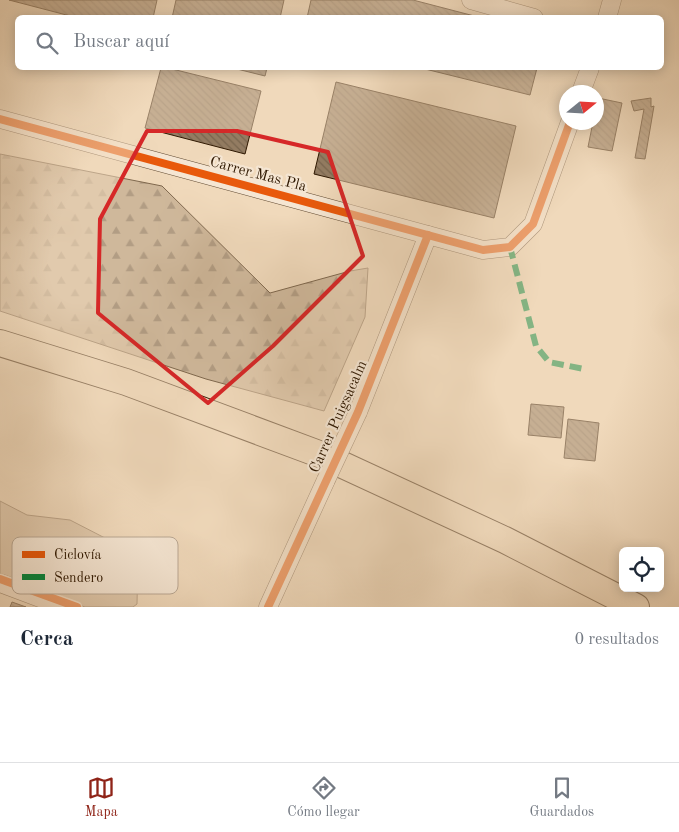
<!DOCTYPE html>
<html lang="es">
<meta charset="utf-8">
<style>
:root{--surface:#fff;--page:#f2f2f3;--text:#1f2937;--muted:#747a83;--line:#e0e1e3;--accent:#8f2418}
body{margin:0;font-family:"Old Standard TT",serif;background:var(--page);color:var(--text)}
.controls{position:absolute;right:15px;bottom:15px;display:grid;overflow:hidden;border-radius:8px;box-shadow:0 2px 12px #0003}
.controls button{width:45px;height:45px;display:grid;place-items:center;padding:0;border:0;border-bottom:1px solid var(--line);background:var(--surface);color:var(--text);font:25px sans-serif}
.compass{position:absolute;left:559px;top:85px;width:45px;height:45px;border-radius:50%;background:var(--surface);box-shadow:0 2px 12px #0003;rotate:72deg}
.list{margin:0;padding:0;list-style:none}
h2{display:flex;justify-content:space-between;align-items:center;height:65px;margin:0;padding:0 20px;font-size:21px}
h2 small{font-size:16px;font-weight:400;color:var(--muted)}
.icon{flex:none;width:28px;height:28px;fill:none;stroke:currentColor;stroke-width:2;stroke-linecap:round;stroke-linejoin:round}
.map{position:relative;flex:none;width:679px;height:607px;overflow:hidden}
.search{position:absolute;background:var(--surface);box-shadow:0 2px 12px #0003;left:15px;right:15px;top:15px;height:55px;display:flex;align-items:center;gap:12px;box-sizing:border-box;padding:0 18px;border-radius:8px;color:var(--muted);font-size:19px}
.sheet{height:155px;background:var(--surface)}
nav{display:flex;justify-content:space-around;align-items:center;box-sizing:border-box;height:70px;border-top:1px solid var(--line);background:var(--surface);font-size:14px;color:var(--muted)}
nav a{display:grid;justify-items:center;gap:2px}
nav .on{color:var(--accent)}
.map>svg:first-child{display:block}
.forest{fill:url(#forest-firs);stroke:#7f684e}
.park{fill:#cfb89b;stroke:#7f684e}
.building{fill:url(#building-back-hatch);stroke:#2f1801}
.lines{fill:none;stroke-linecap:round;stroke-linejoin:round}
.minor-casing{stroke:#5f4830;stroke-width:19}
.highway-casing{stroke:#2f1801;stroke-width:28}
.minor{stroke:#f5e6d3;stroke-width:18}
.highway{stroke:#f0d9bb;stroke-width:26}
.minor-bridge-casing{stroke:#5f4830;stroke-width:19;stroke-linecap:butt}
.minor-bridge{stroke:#f5e6d3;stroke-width:18}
.quiet{stroke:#00873e;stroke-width:6;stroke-dasharray:12 6;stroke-linecap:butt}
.cycleway-casing{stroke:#f5e6d3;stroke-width:11}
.cycleway{stroke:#e8590c;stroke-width:8}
.marked{fill:none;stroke:#d62828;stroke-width:4;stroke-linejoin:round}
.labels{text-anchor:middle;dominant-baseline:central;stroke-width:4.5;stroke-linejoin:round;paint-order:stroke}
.street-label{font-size:15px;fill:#2f1801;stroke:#f5e6d3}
.key{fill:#f5e6d3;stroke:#baa894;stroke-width:1}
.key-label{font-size:14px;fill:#2f1801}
</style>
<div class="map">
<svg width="679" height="607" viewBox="0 0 679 607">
<defs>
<pattern id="forest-firs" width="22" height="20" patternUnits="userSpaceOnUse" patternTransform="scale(1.25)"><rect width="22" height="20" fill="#cfb89b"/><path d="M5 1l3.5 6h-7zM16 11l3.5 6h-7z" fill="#b29d84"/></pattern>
<pattern id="building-back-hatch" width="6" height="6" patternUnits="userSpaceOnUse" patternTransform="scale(1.25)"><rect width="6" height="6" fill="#937c62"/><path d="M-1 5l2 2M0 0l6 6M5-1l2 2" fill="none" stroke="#78654e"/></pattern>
</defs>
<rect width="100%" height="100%" fill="#f0d9bb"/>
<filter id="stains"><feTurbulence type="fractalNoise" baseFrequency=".004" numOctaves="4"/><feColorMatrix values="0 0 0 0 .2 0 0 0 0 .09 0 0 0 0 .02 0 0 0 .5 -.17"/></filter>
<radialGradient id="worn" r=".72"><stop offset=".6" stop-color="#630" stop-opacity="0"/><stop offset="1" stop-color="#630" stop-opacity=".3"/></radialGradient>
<!-- forest -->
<polygon class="forest" points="0,154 162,186 270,293 350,271 368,268 365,317 324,411 206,379 0,311"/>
<!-- park -->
<polygon class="park" points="0,501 27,515 70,520 138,555 137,604 133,607 85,607 0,577"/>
<!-- building -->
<g class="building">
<polygon points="9,0 157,0 153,18 78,18"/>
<polygon points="176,0 284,0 280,18 172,18"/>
<polygon points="311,0 413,0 482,18 307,18"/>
<polygon points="161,68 168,68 261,91 245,154 145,128"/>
<polygon points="233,68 267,68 265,76"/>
<polygon points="421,68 537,68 530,95"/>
<polygon points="336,82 516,126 494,218 314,174"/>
<polygon points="598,98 622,103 612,151 588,147 593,122 596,122"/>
<polygon points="651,98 651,107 654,106 645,159 635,158 644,109 634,111 631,101"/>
<polygon points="531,404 564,407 561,438 528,435"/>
<polygon points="568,419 599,423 595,461 564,458"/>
<polygon points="12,602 26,607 10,607"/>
</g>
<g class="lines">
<defs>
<g id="minor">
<polyline points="471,0 534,18"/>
<polyline points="607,18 612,0"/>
<polyline points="581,92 590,68"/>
<polyline points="0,119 483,250 510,247 533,224 570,122"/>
<polyline points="358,412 428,235"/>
<polyline points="0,583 64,607"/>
<polyline points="268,607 326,480"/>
</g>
<polyline id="highway" points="0,343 126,382 319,454 505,540 636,607"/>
</defs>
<!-- minor casing -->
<use href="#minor" class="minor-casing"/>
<!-- highway casing -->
<use href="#highway" class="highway-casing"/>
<!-- minor -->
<use href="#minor" class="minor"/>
<!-- highway -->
<use href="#highway" class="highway"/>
<defs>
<polyline id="minor-bridge" points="326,480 358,412"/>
</defs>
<!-- minor-bridge casing -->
<use href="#minor-bridge" class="minor-bridge-casing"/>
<!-- minor-bridge -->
<use href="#minor-bridge" class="minor-bridge"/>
<!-- quiet -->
<polyline class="quiet" points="510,247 536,346 549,362 584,369"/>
<defs>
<g id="cycleway">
<polyline points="0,119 483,250 510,247 533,224 570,122"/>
<polyline points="0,579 77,607"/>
<polyline points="268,607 358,412 428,235"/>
</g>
</defs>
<!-- cycleway casing -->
<use href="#cycleway" class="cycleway-casing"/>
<!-- cycleway -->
<use href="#cycleway" class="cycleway"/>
</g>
<!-- marked area -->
<path d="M0 0H679V607H0ZM 147,131 L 237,131 L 328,152 L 363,256 L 273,346 L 208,403 L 98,313 L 100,219 Z" fill="#f0d9bb" fill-opacity=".55" fill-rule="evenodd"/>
<path class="marked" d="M 147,131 L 237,131 L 328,152 L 363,256 L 273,346 L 208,403 L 98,313 L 100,219 Z"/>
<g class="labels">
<!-- street labels -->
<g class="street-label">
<text transform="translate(258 175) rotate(15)">Carrer Mas Pla</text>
<text transform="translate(339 417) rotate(-66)">Carrer Puigsacalm</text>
</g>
</g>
<!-- legend -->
<rect x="12" y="537" width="166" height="57" rx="8" class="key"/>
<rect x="22" y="551" width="23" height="7" fill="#e8590c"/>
<rect x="22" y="574" width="23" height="6" fill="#00873e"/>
<g class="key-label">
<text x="54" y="559">Ciclovía</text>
<text x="54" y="582">Sendero</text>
</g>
<rect width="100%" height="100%" filter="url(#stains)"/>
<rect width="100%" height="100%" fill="url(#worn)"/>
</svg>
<div class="controls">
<button><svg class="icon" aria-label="locate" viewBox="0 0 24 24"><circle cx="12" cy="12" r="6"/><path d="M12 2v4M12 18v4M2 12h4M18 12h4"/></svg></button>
</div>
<svg class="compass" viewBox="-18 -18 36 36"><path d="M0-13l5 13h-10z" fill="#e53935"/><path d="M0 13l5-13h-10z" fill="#747a83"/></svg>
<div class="search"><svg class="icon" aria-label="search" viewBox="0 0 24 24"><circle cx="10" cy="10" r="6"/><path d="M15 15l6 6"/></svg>Buscar aquí</div>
</div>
<section class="sheet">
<h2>Cerca<small>0 resultados</small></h2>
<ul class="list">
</ul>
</section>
<nav>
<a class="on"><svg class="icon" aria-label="map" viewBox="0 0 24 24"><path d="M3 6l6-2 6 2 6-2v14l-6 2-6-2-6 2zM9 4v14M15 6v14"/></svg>Mapa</a>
<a><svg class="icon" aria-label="directions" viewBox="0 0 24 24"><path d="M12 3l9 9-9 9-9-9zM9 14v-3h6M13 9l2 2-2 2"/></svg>Cómo llegar</a>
<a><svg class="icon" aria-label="saved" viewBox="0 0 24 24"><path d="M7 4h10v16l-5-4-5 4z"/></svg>Guardados</a>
</nav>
